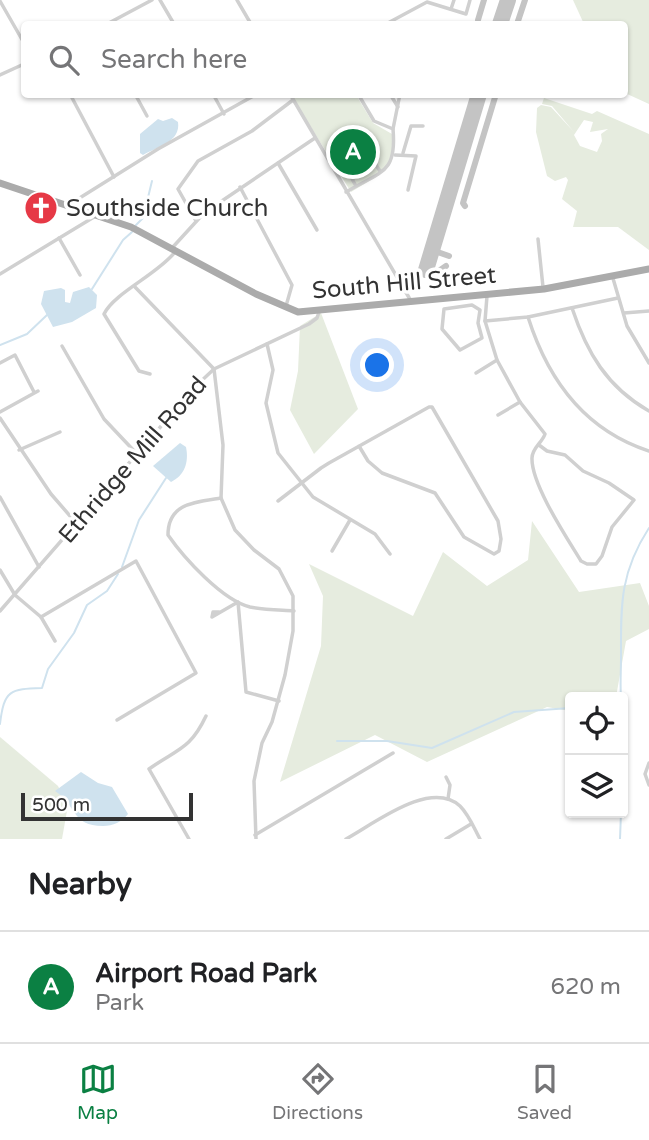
<!DOCTYPE html>
<style>
:root{--surface:#fff;--page:#f2f2f2;--text:#202124;--muted:#757577;--line:#e0e0e0;--accent:#0b8043}
body{margin:0;font-family:"Varela Round",sans-serif;background:var(--page);color:var(--text)}
.controls{position:absolute;right:21px;bottom:21px;display:grid;overflow:hidden;border-radius:7px;box-shadow:0 2px 5px #0004}
.controls button{width:63px;height:63px;display:grid;place-items:center;padding:0;border:0;border-bottom:2px solid var(--line);background:var(--surface);color:var(--text);font:35px sans-serif}
.scale{position:absolute;left:21px;bottom:18px;width:172px;box-sizing:border-box;padding-left:7px;border:4px solid #333;border-top:0;font-size:19px;line-height:24px;white-space:nowrap;color:#333;-webkit-text-stroke:5px #fff;paint-order:stroke}
.you{position:absolute;left:378px;top:366px;width:24px;height:24px;margin:-18px;border:5px solid #fff;border-radius:50%;background:#1a73e8;box-shadow:0 0 0 10px #1a73e833}
.badge{display:grid;place-items:center;width:46px;height:46px;border-radius:50%;background:var(--accent);color:#fff;font-size:23px;font-weight:700}
.pin{position:absolute;translate:-50% -50%;border:4px solid #fff;box-shadow:0 2px 7px #0006}
.list{margin:0;padding:0;list-style:none}
h2{display:flex;justify-content:space-between;align-items:center;height:91px;margin:0;padding:0 28px;font-size:30px}
h2 small{font-size:23px;font-weight:400;color:var(--muted)}
.list li{display:grid;grid-template-columns:46px 1fr auto;gap:21px;align-items:center;box-sizing:border-box;height:112px;padding:0 28px;border-top:2px solid var(--line)}
.list b{display:block;font-size:26px;white-space:nowrap}
.list p{margin:0;font-size:23px;white-space:nowrap;color:var(--muted)}
.list em{font-size:23px;font-style:normal;color:var(--muted)}
.icon{flex:none;width:38px;height:38px;fill:none;stroke:currentColor;stroke-width:2;stroke-linecap:round;stroke-linejoin:round}
.map{position:relative;flex:none;width:649px;height:839px;overflow:hidden}
.search{position:absolute;background:var(--surface);box-shadow:0 2px 5px #0004;left:21px;right:21px;top:21px;height:77px;display:flex;align-items:center;gap:18px;box-sizing:border-box;padding:0 24px;border-radius:7px;color:var(--muted);font-size:26px}
.sheet{height:203px;background:var(--surface)}
nav{display:flex;justify-content:space-around;align-items:center;box-sizing:border-box;height:98px;border-top:2px solid var(--line);background:var(--surface);font-size:19px;color:var(--muted)}
nav a{display:grid;justify-items:center;gap:4px}
nav .on{color:var(--accent)}
.map>svg:first-child{display:block}
.green{fill:#e6ecdf;fill-rule:evenodd}
.water{fill:#cfe2ee}
.lines{fill:none;stroke-linecap:round;stroke-linejoin:round}
.stream{stroke:#cfe2ee;stroke-width:2}
.taxiway{stroke:#c4c4c4;stroke-width:6}
.runway{stroke:#c4c4c4;stroke-width:16}
.minor{stroke:#d0d0d0;stroke-width:3.5}
.primary{stroke:#ababab;stroke-width:7}
.labels{text-anchor:middle;dominant-baseline:central;stroke-width:7;stroke-linejoin:round;paint-order:stroke}
.poi-label{font-size:24px;fill:#333;stroke:#fff;text-anchor:start}
.street-label{font-size:24px;fill:#333;stroke:#fff}
</style>
<div class="map">
<svg width="649" height="839" viewBox="0 0 649 839">
<rect width="100%" height="100%" fill="#fff"/>
<!-- green -->
<g class="green">
<polygon points="573,0 649,0 649,104 625,93 624,24 584,24"/>
<polygon points="291,95 356,95 373,123 392,134 392,161 379,175 351,192"/>
<path d="M 544,98 L 592,114 L 597,111 L 649,134 L 649,250 L 618,227 L 573,227 L 577,211 L 562,199 L 568,180 L 566,177 L 555,181 L 547,176 L 536,132 L 537,108 L 541,105 L 551,107 L 574,132 L 552,106 L 542,104 ZM 584,120 L 593,122 L 590,132 L 608,129 L 601,134 L 602,141 L 597,152 L 580,146 L 574,135 Z"/>
<polygon points="321,313 358,409 314,454 290,410 298,371 300,326"/>
<polygon points="532,521 579,592 640,583 649,606 649,629 626,641 616,697 570,697 570,711 547,707 427,762 375,735 280,782 321,646 323,596 309,564 413,616 443,552 487,586 528,560"/>
<polygon points="0,737 58,786 68,805 62,839 0,839"/>
</g>
<!-- water -->
<g class="water">
<path d="M 172,118 L 178,122 C 181,142 157,147 143,155 L 140,153 L 140,134 L 158,119 L 163,121 Z"/>
<polygon points="89,287 97,295 96,308 72,322 53,327 41,304 44,291 61,288 65,290 65,302 70,303 73,292"/>
<path d="M 180,443 L 186,447 C 189,462 185,475 171,482 L 153,466 Z"/>
<path d="M 81,772 L 98,783 L 112,787 L 128,814 C 122,822 113,826 103,826 C 71,826 77,805 55,791 Z"/>
</g>
<g class="lines">
<!-- stream -->
<g class="stream">
<polyline points="136,225 143,218 152,181"/>
<polyline points="92,289 123,240 132,232"/>
<polyline points="0,345 27,334 47,315"/>
<polyline points="122,567 139,520 166,478"/>
<path d="M 621,697 C 620,685 621,672 621,659 C 621,607 619,574 649,528"/>
<path d="M 0,724 C 4,690 10,689 42,688 L 48,669 L 74,633 L 87,605 L 107,591 L 118,574"/>
<polyline points="337,741 387,741 432,748 514,712 570,708"/>
<polyline points="623,753 625,771 623,782"/>
<polyline points="620,839 621,813"/>
</g>
<!-- taxiway -->
<g class="taxiway">
<polyline points="478,20 484,0"/>
<polyline points="517,24 525,0"/>
<polyline points="465,206 463,203 496,94"/>
<polyline points="432,250 449,256"/>
<polyline points="426,270 436,273 446,266"/>
</g>
<!-- runway -->
<g class="runway">
<polyline points="500,24 508,0"/>
<polyline points="426,270 479,94"/>
</g>
<!-- minor -->
<g class="minor">
<polyline points="160,0 174,24"/>
<polyline points="237,0 251,24"/>
<polyline points="0,1 24,43"/>
<polyline points="451,9 454,0"/>
<polyline points="107,24 152,0"/>
<polyline points="386,24 427,2 466,14 470,0"/>
<polyline points="0,75 24,64"/>
<polyline points="70,94 114,177"/>
<polyline points="135,94 147,116"/>
<polyline points="213,94 224,114"/>
<polyline points="290,94 411,301"/>
<polyline points="390,94 398,107"/>
<polyline points="393,129 400,94"/>
<polyline points="403,153 411,126 423,126"/>
<polyline points="395,155 416,156 408,190"/>
<polyline points="278,163 317,230"/>
<polyline points="356,186 352,179 376,165 380,171"/>
<polyline points="240,187 292,285 286,306"/>
<path d="M 346,192 C 381,171 397,174 393,129 L 374,121 L 358,94"/>
<polyline points="70,204 158,149 257,94"/>
<polyline points="196,221 178,189 198,161 252,131 293,100"/>
<polyline points="59,238 80,275"/>
<polyline points="538,239 543,287"/>
<polyline points="172,248 204,213 315,138"/>
<polyline points="0,274 94,217"/>
<polyline points="612,275 627,326 649,363"/>
<polyline points="135,287 214,369 223,445 221,498 235,530 254,550 279,569 293,596 293,631 285,675 272,722 262,743 254,781 256,839"/>
<path d="M 487,296 L 485,321 L 497,360 L 520,402 L 545,434 C 542,443 532,448 532,458 C 531,484 567,538 581,561 L 587,564 L 596,564 L 602,556 L 612,527 L 634,500 L 609,483 L 583,471 L 565,455 L 547,451 L 539,445"/>
<polygon points="472,305 480,310 478,323 482,338 460,350 442,329 444,309"/>
<path d="M 572,308 C 587,353 607,387 649,411"/>
<polyline points="624,313 649,311"/>
<path d="M 528,317 C 548,380 584,430 649,451"/>
<polyline points="485,321 528,317 618,298"/>
<polyline points="267,344 273,370 266,403 278,453 313,497 375,534 390,554"/>
<polyline points="62,346 104,419 137,454"/>
<polyline points="0,363 15,355 34,392"/>
<polyline points="476,373 497,360"/>
<path d="M 150,374 L 139,371 L 104,314 C 114,293 158,274 175,252"/>
<polyline points="0,412 38,391"/>
<polyline points="498,415 520,402"/>
<polyline points="0,418 51,494 77,524"/>
<polyline points="19,450 60,432"/>
<polyline points="0,497 39,567"/>
<path d="M 221,498 C 195,502 168,503 168,535 C 184,558 222,600 250,607 C 264,610 280,610 294,611"/>
<polyline points="278,501 321,468 329,463 429,407 432,407 498,521 501,539 499,551 494,554 464,537 435,493 382,473 368,461 359,446"/>
<polyline points="332,551 350,520"/>
<polyline points="0,570 15,595 41,617 55,641"/>
<polyline points="0,611 197,385 214,369 309,324 317,318 319,312"/>
<polyline points="219,612 213,612 212,617 238,602 246,692 279,701"/>
<polyline points="41,617 136,561 196,673 117,720"/>
<polyline points="649,763 645,774 649,785"/>
<polyline points="446,777 450,785 448,799"/>
<polyline points="255,835 393,753"/>
<path d="M 189,839 L 149,769 C 177,749 190,750 206,716"/>
<path d="M 346,839 C 374,824 430,779 460,806 C 469,815 474,828 480,839"/>
<polyline points="446,839 471,824"/>
</g>
<!-- primary -->
<polyline class="primary" points="0,183 131,227 256,294 298,312 544,289 649,269"/>
</g>
<!-- icons -->
<defs>
<symbol id="church-disc" viewBox="-11 -11 22 22"><circle r="9.5" fill="#e63946" stroke="#fff"/><path d="M-1.2-6h2.4v3.5h3.3v2.4h-3.3V6h-2.4V-.1h-3.3v-2.4h3.3Z" fill="#fff"/></symbol>
</defs>
<g fill-rule="evenodd">
<use href="#church-disc" x="22" y="189" width="38" height="38"/>
</g>
<g class="labels">
<!-- poi labels -->
<g class="poi-label">
<text x="66" y="208">Southside Church</text>
</g>
<!-- street labels -->
<g class="street-label">
<text transform="translate(404 283) rotate(-5)">South Hill Street</text>
<text transform="translate(133 460) rotate(-49)">Ethridge Mill Road</text>
</g>
</g>
</svg>
<div class="controls">
<button><svg class="icon" aria-label="locate" viewBox="0 0 24 24"><circle cx="12" cy="12" r="6"/><path d="M12 2v4M12 18v4M2 12h4M18 12h4"/></svg></button>
<button><svg class="icon" aria-label="layers" viewBox="0 0 24 24"><path d="M12 4l9 5-9 5-9-5zM3 14l9 5 9-5"/></svg></button>
</div>
<div class="scale">500 m</div>
<div class="you"></div>
<div class="pin badge" style="left:353px;top:152px">A</div>
<div class="search"><svg class="icon" aria-label="search" viewBox="0 0 24 24"><circle cx="10" cy="10" r="6"/><path d="M15 15l6 6"/></svg>Search here</div>
</div>
<section class="sheet">
<h2>Nearby<small></small></h2>
<ul class="list">
<li><span class="badge">A</span><div><b>Airport Road Park</b><p>Park</p></div><em>620 m</em></li>
</ul>
</section>
<nav>
<a class="on"><svg class="icon" aria-label="map" viewBox="0 0 24 24"><path d="M3 6l6-2 6 2 6-2v14l-6 2-6-2-6 2zM9 4v14M15 6v14"/></svg>Map</a>
<a><svg class="icon" aria-label="directions" viewBox="0 0 24 24"><path d="M12 3l9 9-9 9-9-9zM9 14v-3h6M13 9l2 2-2 2"/></svg>Directions</a>
<a><svg class="icon" aria-label="saved" viewBox="0 0 24 24"><path d="M7 4h10v16l-5-4-5 4z"/></svg>Saved</a>
</nav>
